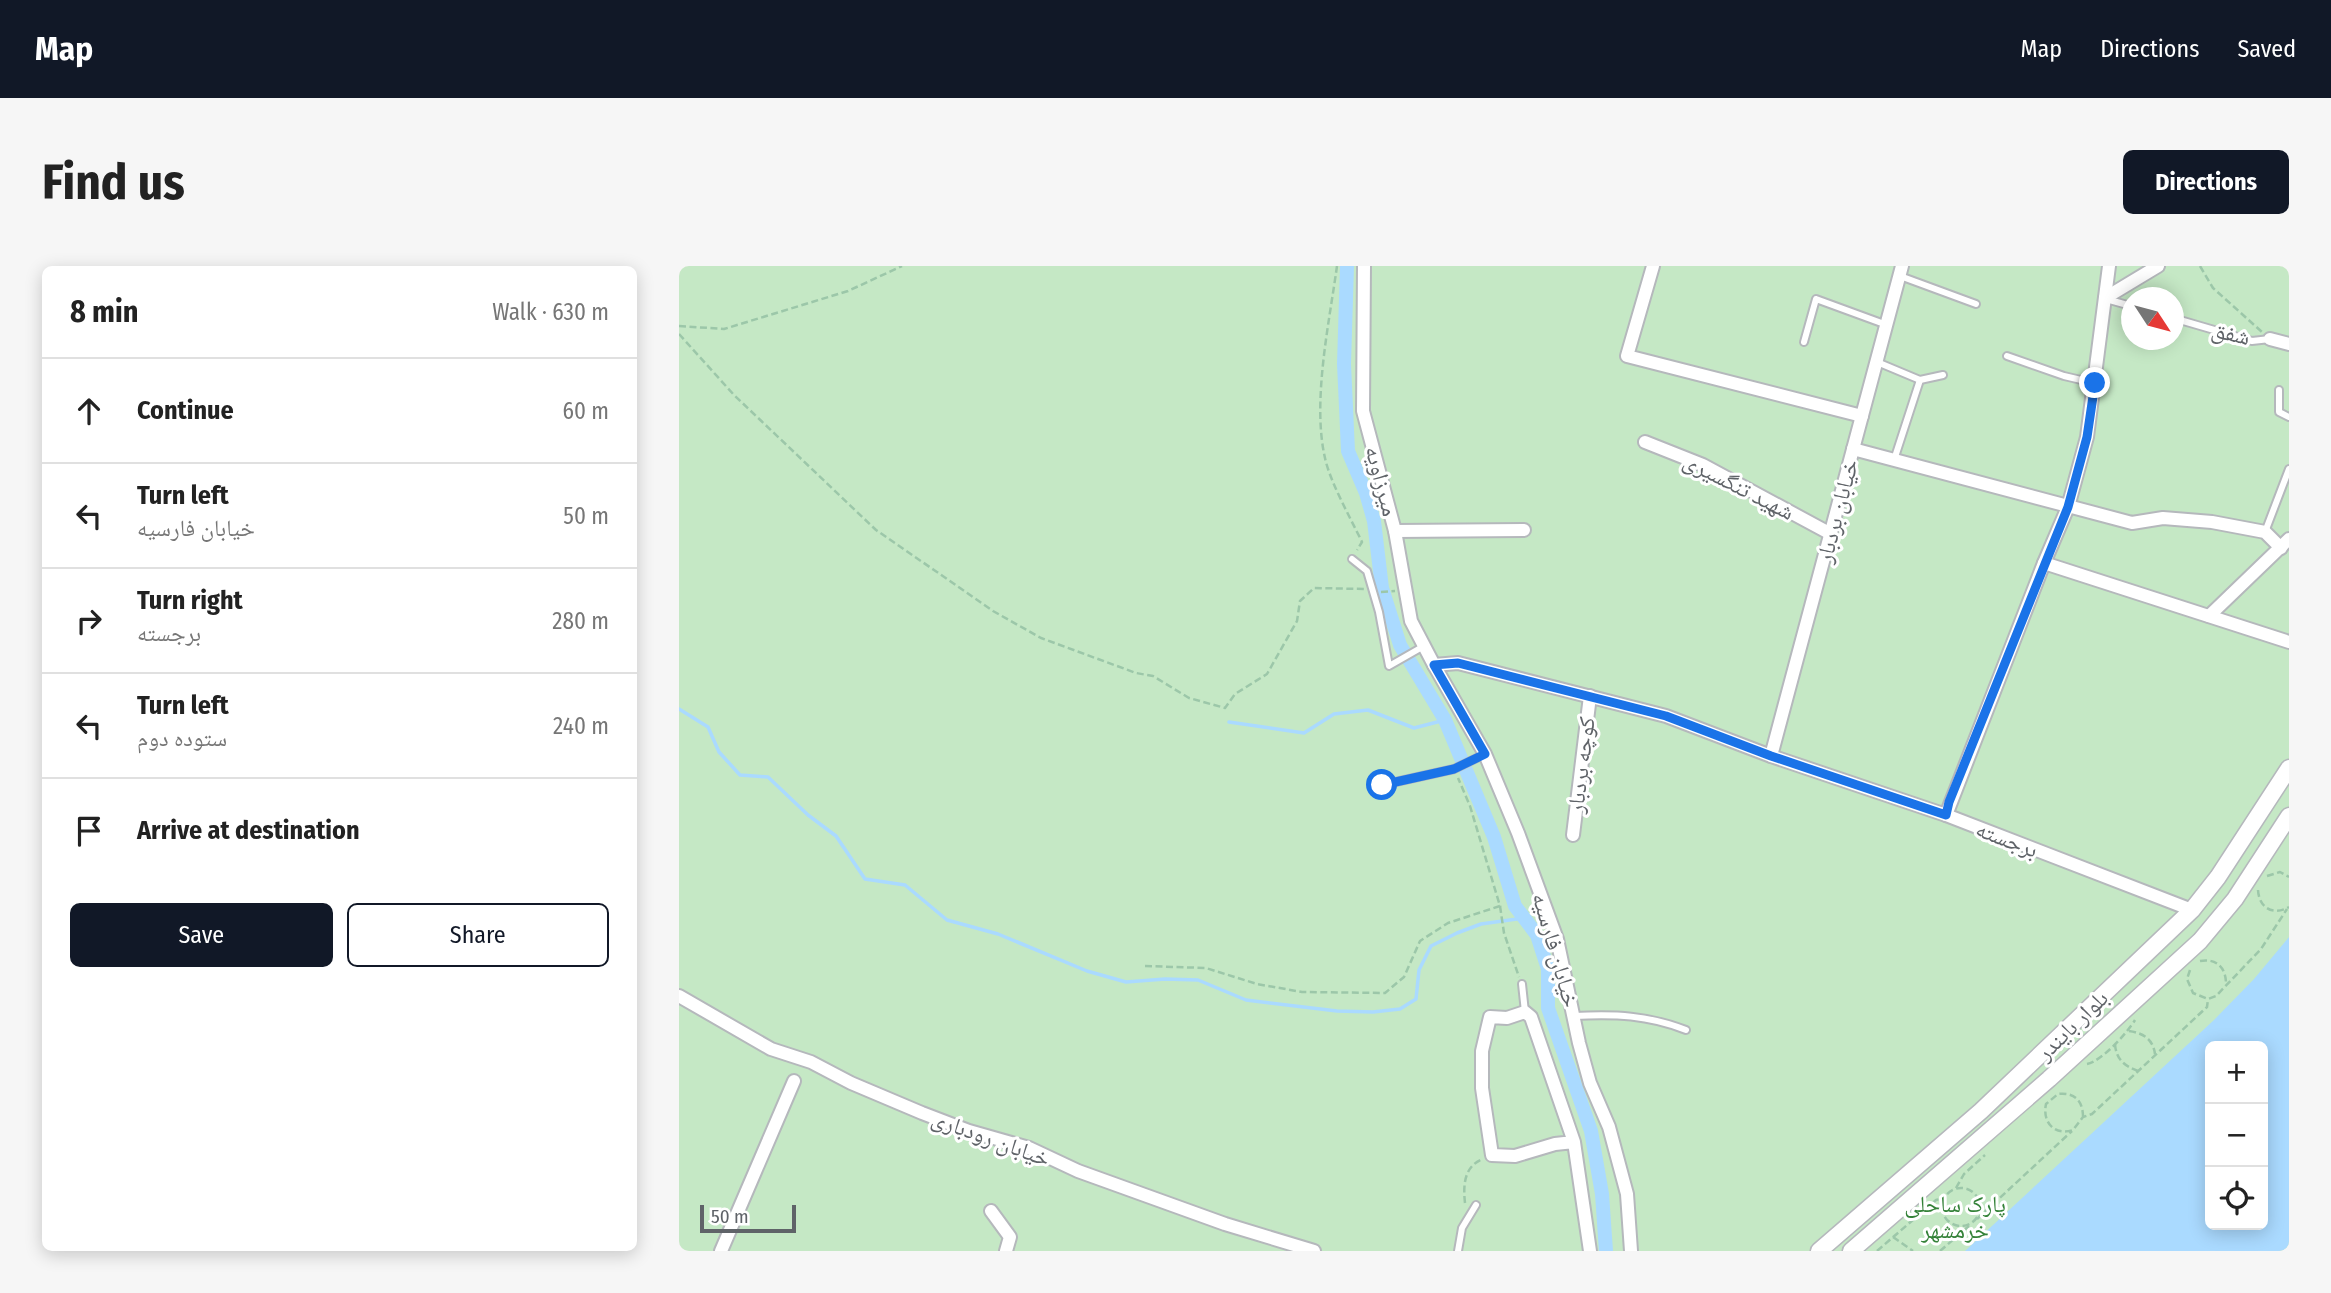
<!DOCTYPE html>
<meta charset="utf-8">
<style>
:root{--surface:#fff;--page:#f6f6f6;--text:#222;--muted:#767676;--line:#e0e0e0;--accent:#111827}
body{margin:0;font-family:"Fira Sans Condensed","Noto Naskh Arabic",sans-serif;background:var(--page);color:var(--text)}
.controls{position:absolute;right:21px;bottom:21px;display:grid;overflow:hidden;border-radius:10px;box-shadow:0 4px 18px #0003}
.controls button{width:63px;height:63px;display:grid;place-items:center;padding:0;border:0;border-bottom:2px solid var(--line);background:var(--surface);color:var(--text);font:35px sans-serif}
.compass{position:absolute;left:1442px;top:21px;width:63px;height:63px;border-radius:50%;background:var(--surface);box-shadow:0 4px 18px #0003;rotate:126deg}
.scale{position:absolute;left:21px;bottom:18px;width:96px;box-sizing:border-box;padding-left:7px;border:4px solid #5f6368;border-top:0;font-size:19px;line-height:24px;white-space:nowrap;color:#5f6368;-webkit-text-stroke:5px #fff;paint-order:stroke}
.stop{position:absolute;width:21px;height:21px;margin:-16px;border:5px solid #1a73e8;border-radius:50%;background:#fff}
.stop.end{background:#1a73e8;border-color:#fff;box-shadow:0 2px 7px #0008}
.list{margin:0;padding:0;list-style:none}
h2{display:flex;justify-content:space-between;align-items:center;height:91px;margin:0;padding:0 28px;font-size:30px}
h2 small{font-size:23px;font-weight:400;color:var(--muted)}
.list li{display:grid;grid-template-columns:46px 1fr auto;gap:21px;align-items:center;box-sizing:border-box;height:105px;padding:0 28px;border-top:2px solid var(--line)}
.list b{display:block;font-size:26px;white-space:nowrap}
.list p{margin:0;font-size:23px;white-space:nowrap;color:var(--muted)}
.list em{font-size:23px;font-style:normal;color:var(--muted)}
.actions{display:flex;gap:14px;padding:21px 28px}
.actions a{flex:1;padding:16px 0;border:2px solid var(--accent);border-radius:10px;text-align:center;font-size:24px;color:var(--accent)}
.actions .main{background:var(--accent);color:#fff}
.icon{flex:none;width:38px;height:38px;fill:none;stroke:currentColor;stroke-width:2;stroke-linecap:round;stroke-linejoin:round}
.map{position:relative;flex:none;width:1610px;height:985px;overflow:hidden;border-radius:10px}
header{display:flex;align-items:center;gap:42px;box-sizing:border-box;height:98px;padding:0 35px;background:var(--accent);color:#fff}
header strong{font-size:33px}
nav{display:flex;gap:38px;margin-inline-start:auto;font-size:24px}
.intro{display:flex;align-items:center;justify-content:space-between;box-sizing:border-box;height:168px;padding:0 42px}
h1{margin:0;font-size:49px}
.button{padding:18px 32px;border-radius:10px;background:var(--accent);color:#fff;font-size:24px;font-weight:700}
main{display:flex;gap:42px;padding:0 42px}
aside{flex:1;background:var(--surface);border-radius:10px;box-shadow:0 4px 18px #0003}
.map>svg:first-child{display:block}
.green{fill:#c5e8c5;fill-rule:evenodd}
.water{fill:#aadaff;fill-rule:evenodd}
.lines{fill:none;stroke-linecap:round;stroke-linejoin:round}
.stream{stroke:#aadaff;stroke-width:3.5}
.canal{stroke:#aadaff;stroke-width:14}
.service-casing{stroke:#b5b8bc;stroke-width:10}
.minor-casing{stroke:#b5b8bc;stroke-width:16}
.tertiary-casing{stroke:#b5b8bc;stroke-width:19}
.path{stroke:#9cc7a9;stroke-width:2.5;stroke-dasharray:7 3.5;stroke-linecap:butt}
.service{stroke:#fff;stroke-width:6}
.minor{stroke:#fff;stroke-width:12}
.tertiary{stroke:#fff;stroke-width:16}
.route{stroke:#1a73e8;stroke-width:9}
.labels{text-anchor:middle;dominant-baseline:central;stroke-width:6;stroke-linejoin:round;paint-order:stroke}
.street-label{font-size:23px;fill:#5f6368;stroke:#fff}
.park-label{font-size:23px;fill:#348238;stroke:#fff}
</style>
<header>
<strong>Map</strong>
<nav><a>Map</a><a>Directions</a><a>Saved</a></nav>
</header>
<div class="intro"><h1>Find us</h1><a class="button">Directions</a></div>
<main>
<aside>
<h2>8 min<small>Walk · 630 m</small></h2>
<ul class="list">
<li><svg class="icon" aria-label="ahead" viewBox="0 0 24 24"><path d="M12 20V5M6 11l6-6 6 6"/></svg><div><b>Continue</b></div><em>60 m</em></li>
<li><svg class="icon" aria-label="left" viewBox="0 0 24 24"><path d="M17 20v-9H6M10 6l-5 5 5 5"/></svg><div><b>Turn left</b><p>خیابان فارسیه</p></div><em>50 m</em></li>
<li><svg class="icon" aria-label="right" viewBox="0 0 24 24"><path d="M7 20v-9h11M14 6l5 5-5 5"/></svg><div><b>Turn right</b><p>برجسته</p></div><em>280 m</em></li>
<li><svg class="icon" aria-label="left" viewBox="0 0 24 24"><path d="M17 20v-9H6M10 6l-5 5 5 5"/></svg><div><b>Turn left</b><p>ستوده دوم</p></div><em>240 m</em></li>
<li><svg class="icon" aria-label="arrive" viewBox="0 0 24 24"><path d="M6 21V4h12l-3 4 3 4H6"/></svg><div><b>Arrive at destination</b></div></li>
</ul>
<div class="actions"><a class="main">Save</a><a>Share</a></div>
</aside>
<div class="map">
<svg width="1610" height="985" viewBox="0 0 1610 985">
<rect width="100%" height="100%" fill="#f1efe8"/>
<!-- green -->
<path class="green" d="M 0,0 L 1610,0 L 1610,985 L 0,985 ZM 1452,32 L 1494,32 L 1494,74 L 1452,74 ZM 1531,780 L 1584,780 L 1584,959 L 1531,959 Z"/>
<!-- water -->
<path class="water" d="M 1610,671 L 1610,985 L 1286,985 L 1535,754 L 1575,713 ZM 1531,780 L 1584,780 L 1584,959 L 1531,959 Z"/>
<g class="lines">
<!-- stream -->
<g class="stream">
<polyline points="0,443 29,461 40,486 61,509 89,511 129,549 157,570 186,613 226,619 268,654 319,668 408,705 447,716 486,713 519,714 567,734 658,745 694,746 721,743 737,733 740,704 752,680 778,667 802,658 845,652"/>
<polyline points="550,456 625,467 655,448 689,444 735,462 766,454"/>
</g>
<!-- canal -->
<polyline class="canal" points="668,0 665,98 669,185 687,227 695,255 703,322 721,379 766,454 815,571 836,640 858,669 869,703 869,742 912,865 923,928 927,985"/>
<defs>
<g id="service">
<polyline points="1221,10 1297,38"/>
<polyline points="1427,33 1452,40"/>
<polyline points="1494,52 1573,75 1591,73"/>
<polyline points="1125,76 1137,33 1208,59"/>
<polyline points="1328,90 1385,110 1415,117"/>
<polyline points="1198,96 1241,114 1264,109"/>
<polyline points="1600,124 1600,146 1610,151"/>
<polyline points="1215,194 1241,114"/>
<polyline points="1586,266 1610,203"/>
<polyline points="673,293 688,305 700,346 710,400 745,380"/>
<polyline points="703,519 775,503 806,488"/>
<polyline points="843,718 846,746"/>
<path d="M 895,750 C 937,748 968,749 1007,764"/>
<polyline points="779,985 783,962 797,939"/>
</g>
<g id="minor">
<polyline points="685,0 684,145 716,265 732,355 755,399 779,397 987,450 1092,490 1267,549 1513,644"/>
<polyline points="974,0 948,90 1183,150"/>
<polyline points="1426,32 1479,0"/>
<polyline points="1591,73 1610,78"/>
<polyline points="966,176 1024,199 1152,268"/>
<polyline points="1174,183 1453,257 1484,252 1533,256 1586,266 1602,282"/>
<polyline points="716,265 845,264"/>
<polyline points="1365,297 1610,376"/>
<polyline points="1530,350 1610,273"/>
<polyline points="755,399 806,488 839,567 878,673 900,777 911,817 930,861 948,928 952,985"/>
<polyline points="1092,490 1223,0"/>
<polyline points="1267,549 1365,297 1389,241 1408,171 1430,0"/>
<polyline points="894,569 911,430"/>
<polyline points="0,730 92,783 132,796 172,817 243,847 290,865 350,882 399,905 546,958 635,985"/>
<polyline points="895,876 876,878 836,890 813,889 803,822 803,785 811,751 828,752 846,746 852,751 895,876 911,985"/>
<polyline points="312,945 331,971 327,985"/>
<polyline points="42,985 115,815"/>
</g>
<g id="tertiary">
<polyline points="1140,985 1302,845 1513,644 1539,611 1610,502"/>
<polyline points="1172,985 1370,813 1521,675 1556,633 1610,550"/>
</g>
</defs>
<!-- service casing -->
<use href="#service" class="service-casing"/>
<!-- minor casing -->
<use href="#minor" class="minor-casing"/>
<!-- tertiary casing -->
<use href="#tertiary" class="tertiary-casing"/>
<!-- path -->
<g class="path">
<path d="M 658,0 C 650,58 633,136 646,192 C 651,216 672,253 683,276 L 678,284"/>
<polyline points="1521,0 1534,22 1583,66"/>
<polyline points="0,60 45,63 169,25 223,0"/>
<polyline points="0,68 55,129 197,264 255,304 314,345 362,372 457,407 474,410 510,432 546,442 556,428 588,408 618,355 621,335 635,322 686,323"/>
<polyline points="702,326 716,325"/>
<polyline points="1588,610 1601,606 1610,611"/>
<path d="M 1579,624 C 1580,642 1594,650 1610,641"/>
<polyline points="821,640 825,667 840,711"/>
<path d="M 1521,695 C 1537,692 1547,701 1547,718"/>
<polyline points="466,700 527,702 578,718 623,726 706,727 725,711 741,675 769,657 821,640 791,540 779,512"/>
<polyline points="1511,704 1508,713 1514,727 1529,733 1537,730 1582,683 1608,643"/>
<path d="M 1450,765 C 1464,767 1474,773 1476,788"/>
<path d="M 1436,778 C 1437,793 1445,800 1459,805"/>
<path d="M 1408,798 C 1423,795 1448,767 1456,754"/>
<path d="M 1404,851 C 1404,835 1396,826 1379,828 L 1367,838 C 1363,857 1376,870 1394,864 L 1404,851 L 1413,848 L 1528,741 L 1529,733"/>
<circle cx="1282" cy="941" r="19"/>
<polyline points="1277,922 1285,908 1306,889"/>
<path d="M 786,937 C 784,919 785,900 804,893"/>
<polyline points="1298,953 1393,865"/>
<polyline points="1214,971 1234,985"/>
<polyline points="1198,985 1257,934 1265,932"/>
<polyline points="1261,985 1290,960"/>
</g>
<!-- service -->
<use href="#service" class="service"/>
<!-- minor -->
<use href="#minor" class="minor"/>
<!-- tertiary -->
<use href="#tertiary" class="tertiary"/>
</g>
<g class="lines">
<!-- route -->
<polyline class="route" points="703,519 775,503 806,488 755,399 779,397 987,450 1092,490 1267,549 1270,536 1389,241 1408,171 1416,117"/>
</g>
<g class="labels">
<!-- street labels -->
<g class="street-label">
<text transform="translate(1552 67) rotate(13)">شفق</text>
<text transform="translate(703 215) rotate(75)">میرزاویه</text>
<text transform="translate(1060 220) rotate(27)">شهید تنگسیری</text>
<text transform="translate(1158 245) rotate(-75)">خیابان بردبار</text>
<text transform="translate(902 499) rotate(-83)">کوچه بردبار</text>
<text transform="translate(1328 573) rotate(21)">برجسته</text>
<text transform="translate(877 684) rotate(74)">خیابان فارسیه</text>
<text transform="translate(1393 759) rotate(-44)">بلوار بایندر</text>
<text transform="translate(312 872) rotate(20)">خیابان رودباری</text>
</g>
<!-- park labels -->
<g class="park-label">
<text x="1276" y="938">پارک ساحلی<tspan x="1276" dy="26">خرمشهر</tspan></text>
</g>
</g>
</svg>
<div class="controls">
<button>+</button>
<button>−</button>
<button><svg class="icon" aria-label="locate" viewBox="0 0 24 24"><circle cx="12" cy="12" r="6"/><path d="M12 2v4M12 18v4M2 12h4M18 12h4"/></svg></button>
</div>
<svg class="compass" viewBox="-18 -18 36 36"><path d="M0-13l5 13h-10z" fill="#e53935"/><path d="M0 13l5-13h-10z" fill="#767676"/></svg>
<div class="scale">50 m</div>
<div class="stop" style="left:703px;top:519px"></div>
<div class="stop end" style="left:1416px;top:117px"></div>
</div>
</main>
